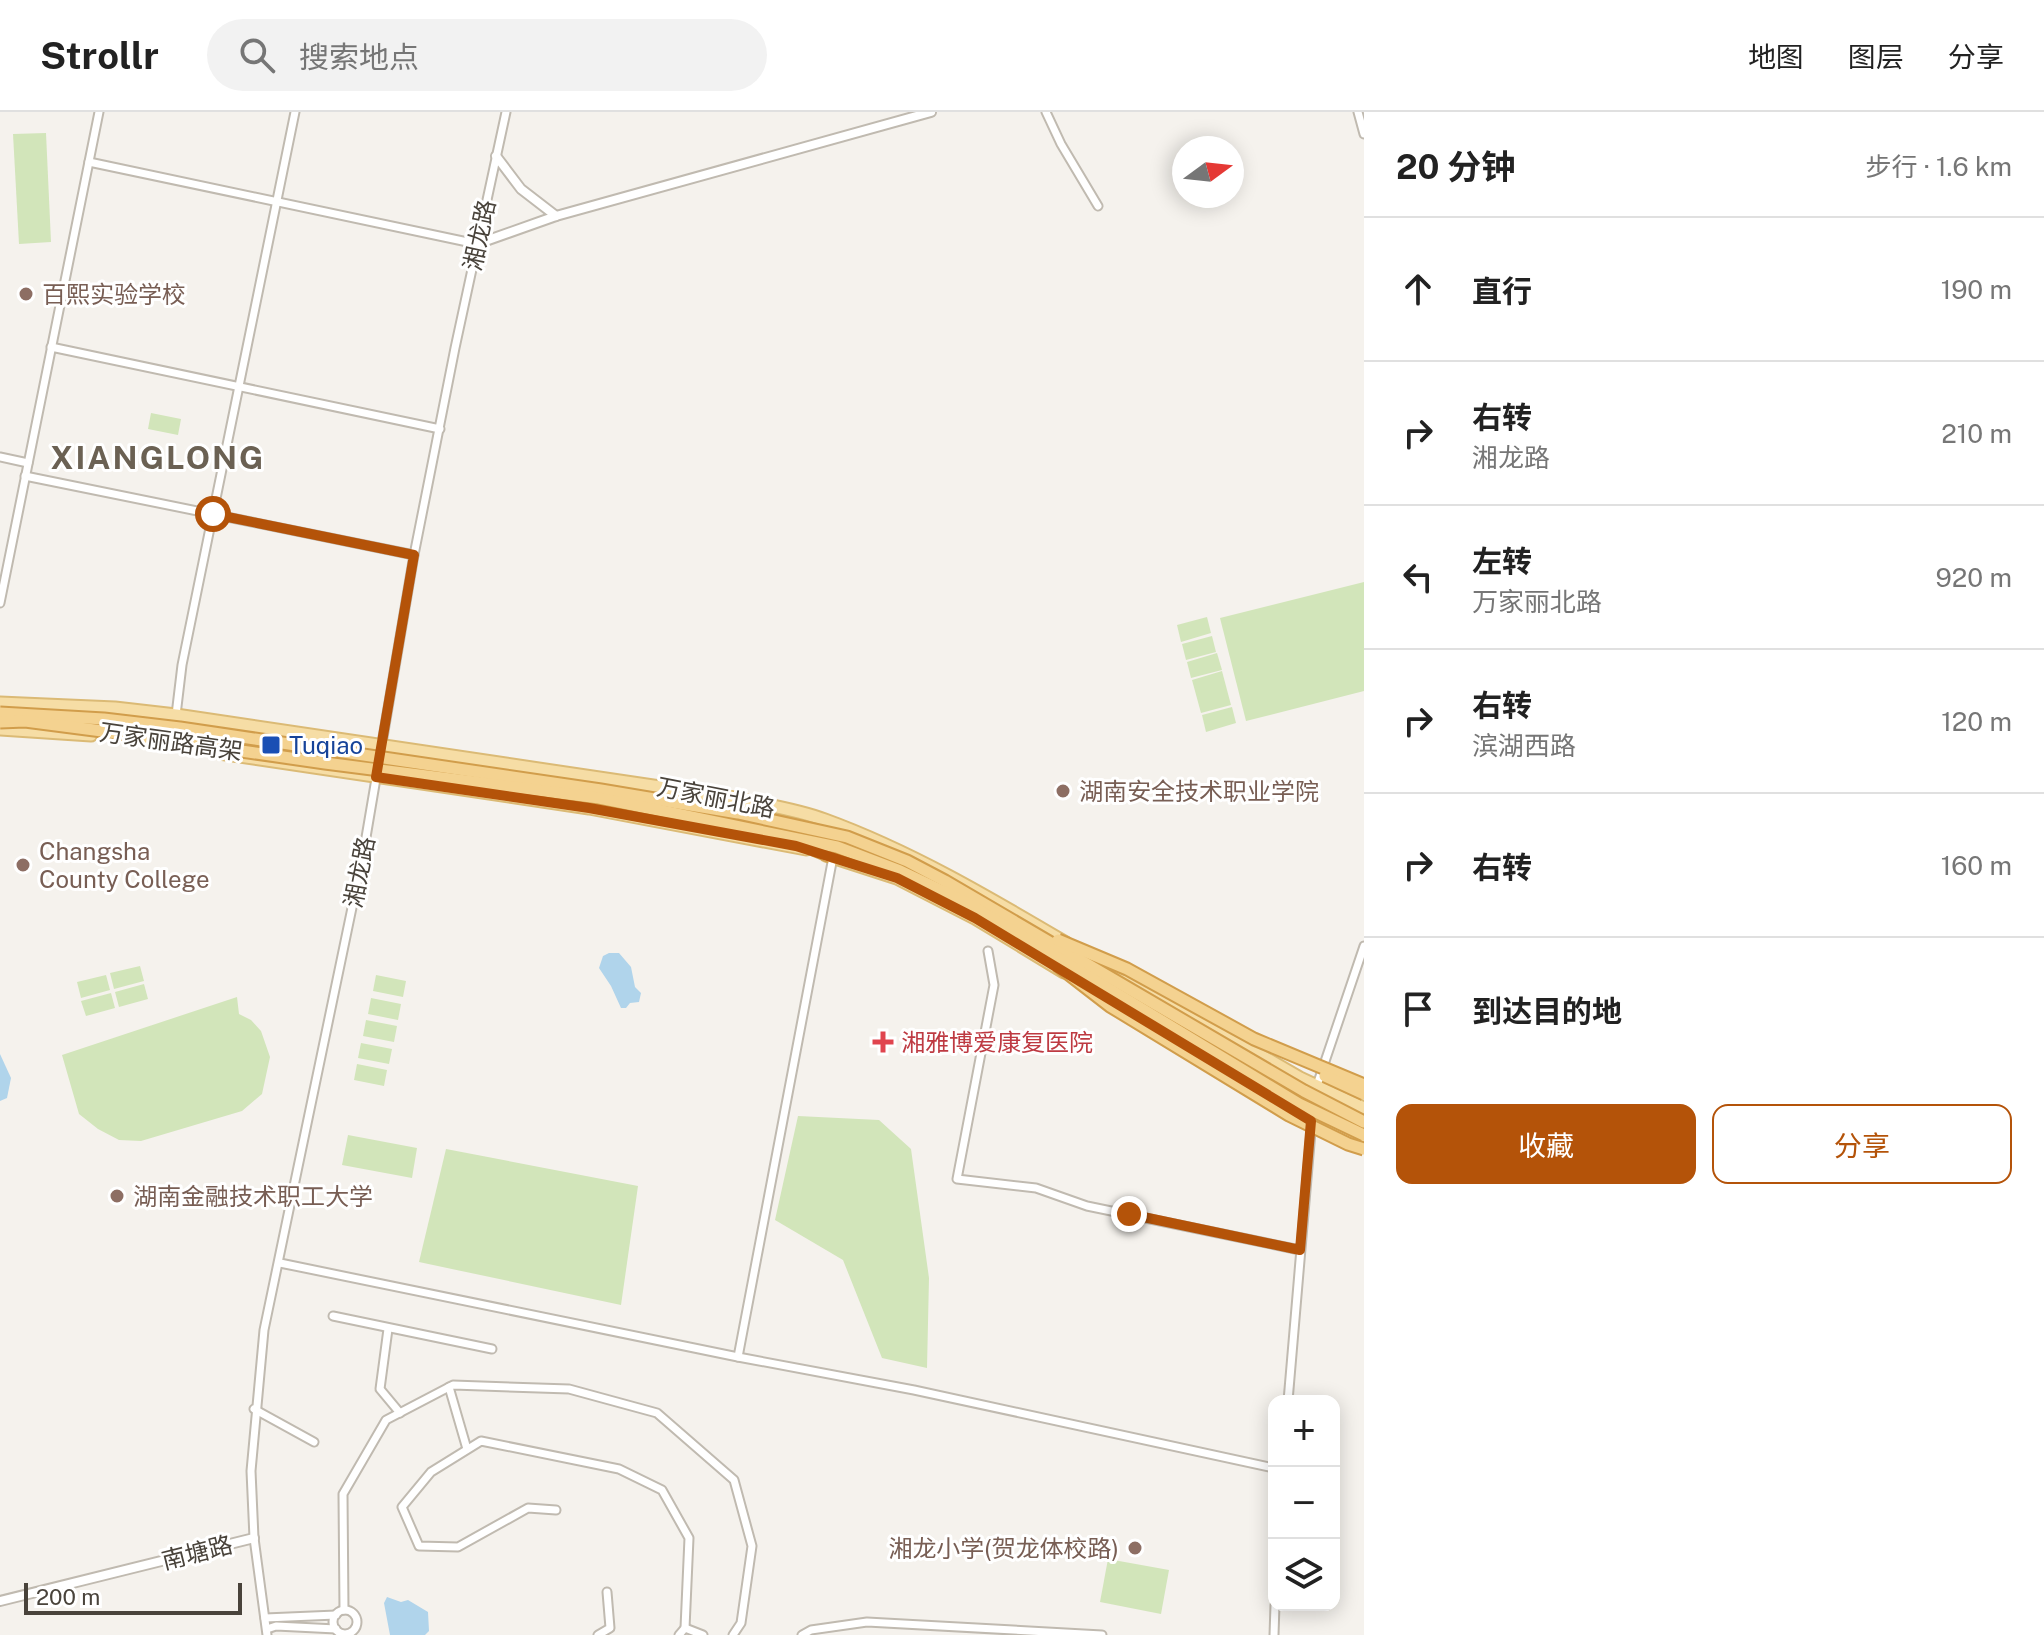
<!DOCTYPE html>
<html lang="zh">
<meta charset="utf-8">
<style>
:root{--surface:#fff;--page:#f2f2f2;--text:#222;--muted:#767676;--line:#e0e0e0;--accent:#b45309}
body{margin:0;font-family:"Public Sans","Noto Sans SC",sans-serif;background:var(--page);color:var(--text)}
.controls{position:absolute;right:24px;bottom:24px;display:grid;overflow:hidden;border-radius:16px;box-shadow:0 4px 20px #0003}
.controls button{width:72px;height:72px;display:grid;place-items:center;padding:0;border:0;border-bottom:2px solid var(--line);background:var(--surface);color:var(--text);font:40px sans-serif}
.compass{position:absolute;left:1172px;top:24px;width:72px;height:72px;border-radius:50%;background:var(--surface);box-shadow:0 4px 20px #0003;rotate:75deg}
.scale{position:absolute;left:24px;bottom:20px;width:218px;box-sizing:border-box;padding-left:8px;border:4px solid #49433b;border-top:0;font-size:22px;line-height:28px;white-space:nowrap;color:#49433b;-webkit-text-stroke:6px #fff;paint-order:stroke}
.stop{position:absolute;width:24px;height:24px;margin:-18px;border:6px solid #b45309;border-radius:50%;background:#fff}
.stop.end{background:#b45309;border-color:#fff;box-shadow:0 2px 8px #0008}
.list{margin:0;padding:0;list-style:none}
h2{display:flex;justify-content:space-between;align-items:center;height:104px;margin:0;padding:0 32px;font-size:34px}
h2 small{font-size:26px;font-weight:400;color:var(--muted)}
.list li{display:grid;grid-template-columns:52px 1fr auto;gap:24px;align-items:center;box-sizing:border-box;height:144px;padding:0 32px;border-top:2px solid var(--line)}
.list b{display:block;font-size:30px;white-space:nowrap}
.list p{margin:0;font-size:26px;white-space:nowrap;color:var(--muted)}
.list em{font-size:26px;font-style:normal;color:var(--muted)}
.actions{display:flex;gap:16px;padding:24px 32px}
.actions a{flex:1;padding:18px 0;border:2px solid var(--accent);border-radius:16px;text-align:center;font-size:28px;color:var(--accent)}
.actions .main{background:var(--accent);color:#fff}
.icon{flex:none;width:44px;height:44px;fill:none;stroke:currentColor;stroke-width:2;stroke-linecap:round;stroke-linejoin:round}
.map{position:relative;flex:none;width:1364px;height:1523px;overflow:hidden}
header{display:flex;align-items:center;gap:48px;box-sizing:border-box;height:112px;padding:0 40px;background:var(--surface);border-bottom:2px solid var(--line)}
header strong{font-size:38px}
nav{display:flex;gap:44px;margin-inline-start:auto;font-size:28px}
.search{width:560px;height:72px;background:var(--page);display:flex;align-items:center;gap:20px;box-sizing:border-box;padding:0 28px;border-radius:44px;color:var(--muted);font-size:30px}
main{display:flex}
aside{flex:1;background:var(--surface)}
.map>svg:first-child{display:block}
.green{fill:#d2e5ba}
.water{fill:#b0d4eb}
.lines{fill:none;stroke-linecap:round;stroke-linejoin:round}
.minor-casing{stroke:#c0bab0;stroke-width:11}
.tertiary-casing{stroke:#c0bab0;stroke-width:12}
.primary-casing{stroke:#dbba75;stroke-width:15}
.trunk-casing{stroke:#d19d4b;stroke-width:15}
.minor{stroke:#fff;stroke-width:7}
.tertiary{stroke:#fff;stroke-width:8}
.primary{stroke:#f6dda5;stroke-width:11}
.trunk{stroke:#f4d290;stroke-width:11}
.trunk-bridge-casing{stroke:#d19d4b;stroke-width:15;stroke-linecap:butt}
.trunk-bridge{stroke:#f4d290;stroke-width:11}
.route{stroke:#b45309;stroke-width:10}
.education-dot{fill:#8d6e63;stroke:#fff;stroke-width:3}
.transit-dot{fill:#1a4fb4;stroke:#fff;stroke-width:3}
.health-dot{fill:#e0444e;stroke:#fff;stroke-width:3}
.labels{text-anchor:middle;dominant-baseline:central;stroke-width:6;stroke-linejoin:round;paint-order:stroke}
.street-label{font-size:24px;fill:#49433b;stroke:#fff}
.education-label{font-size:24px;fill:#785e54;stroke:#fff;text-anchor:start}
.transit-label{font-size:24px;fill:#164399;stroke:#fff;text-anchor:start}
.health-label{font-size:24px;fill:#be3a42;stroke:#fff;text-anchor:start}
.district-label{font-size:32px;font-weight:bold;letter-spacing:2px;fill:#6b6153;stroke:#fff}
</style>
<header>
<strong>Strollr</strong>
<div class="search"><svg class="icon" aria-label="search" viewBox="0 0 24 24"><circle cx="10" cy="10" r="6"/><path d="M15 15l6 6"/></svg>搜索地点</div>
<nav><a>地图</a><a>图层</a><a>分享</a></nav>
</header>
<main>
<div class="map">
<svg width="1364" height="1523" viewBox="0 0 1364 1523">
<rect width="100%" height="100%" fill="#f5f2ed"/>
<!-- green -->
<g class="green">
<polygon points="46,21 51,130 19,132 13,22"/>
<polygon points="151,301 181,307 178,323 148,317"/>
<polygon points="1364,470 1364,579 1246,609 1220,506"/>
<polygon points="1207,505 1211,521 1181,530 1177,513"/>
<polygon points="1212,524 1216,540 1186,548 1182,532"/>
<polygon points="1217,541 1222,558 1191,566 1187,550"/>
<polygon points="1222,559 1231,593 1201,601 1192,568"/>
<polygon points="1232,595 1236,611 1206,620 1202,603"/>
<polygon points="140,854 144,869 114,877 110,861"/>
<polygon points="106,863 110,878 81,886 77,870"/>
<polygon points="376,863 406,869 403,885 373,879"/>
<polygon points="144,872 148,887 119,895 115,880"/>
<polygon points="111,881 115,896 86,904 81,889"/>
<polygon points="237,885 239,902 251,908 261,919 270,945 262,982 242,999 141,1029 119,1028 98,1017 79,1002 62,943"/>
<polygon points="371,886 401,892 398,908 368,902"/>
<polygon points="366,908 397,914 394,930 363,924"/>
<polygon points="361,931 392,937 389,952 358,946"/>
<polygon points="357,952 387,958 384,974 354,968"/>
<polygon points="798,1004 879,1008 911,1037 929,1166 927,1256 882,1246 843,1148 775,1108"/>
<polygon points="348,1023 417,1036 412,1066 342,1053"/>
<polygon points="446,1037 638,1074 621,1193 419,1150"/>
<polygon points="1108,1447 1169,1458 1161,1502 1100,1490"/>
</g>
<!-- water -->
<g class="water">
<polygon points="609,841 619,841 631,855 635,875 641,881 639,890 630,891 626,896 621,896 611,874 599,856 603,844"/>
<polygon points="0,942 11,966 7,986 0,989"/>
<polygon points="387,1485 401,1490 408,1488 428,1500 429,1519 425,1523 390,1523 384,1491"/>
</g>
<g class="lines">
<defs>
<g id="minor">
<polyline points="1046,0 1061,32 1098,94"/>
<polyline points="1358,0 1364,22"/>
<polyline points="89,50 477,132"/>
<polyline points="51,235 440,317"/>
<polyline points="0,345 28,351"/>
<polyline points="25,364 414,443"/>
<polyline points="0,491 99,0"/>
<polyline points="176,603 182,553 295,0"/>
<polyline points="988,839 994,873 957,1067 1036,1076 1087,1094 1300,1138"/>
<polyline points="1316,976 1364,834"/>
<polyline points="280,1151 738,1245 914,1278 1274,1356"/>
<polyline points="333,1204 492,1237"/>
<polyline points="388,1217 380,1277 400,1301"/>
<polyline points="738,1245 833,745"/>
<polyline points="449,1275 467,1337"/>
<polyline points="1288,1289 1313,996"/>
<polyline points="254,1297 314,1330"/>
<polyline points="556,1398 528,1396 458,1435 419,1434 402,1395 431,1360 481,1329 619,1357 662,1378 689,1426 685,1516"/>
<polyline points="344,1498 343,1382 386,1308 453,1273 569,1277 657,1301 734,1368 752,1434 741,1511 733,1523"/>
<circle cx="345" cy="1510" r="12"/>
<polyline points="265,1506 336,1503"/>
<polyline points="267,1517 276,1514 336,1517"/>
<polyline points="267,1523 254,1426 251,1359 264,1218 363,743 414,443 455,236 506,0"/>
<polyline points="598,1523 610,1516 607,1480"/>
<polyline points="679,1523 685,1516 703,1523"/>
<polyline points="802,1523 811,1518 867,1510 1102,1523"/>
<polyline points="1274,1523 1275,1493"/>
</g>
<g id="tertiary">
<polyline points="496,44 521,77 556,104"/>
<polyline points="477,132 556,104 931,0"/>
<polyline points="0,1489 254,1426"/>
</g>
<g id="primary">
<path d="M 0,591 L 115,596 L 176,603 L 734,686 C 764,693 796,697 825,708 C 910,739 988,785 1066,831"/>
<polyline points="0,617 91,623"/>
<polyline points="219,641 589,696 806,737"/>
<polyline points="826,743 897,766 975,806 1064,860"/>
<polyline points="1092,846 1300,966 1364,996"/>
<polyline points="1100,881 1297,1001"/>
<polyline points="1323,1014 1364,1031"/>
</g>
<polyline id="trunk" points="796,730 833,745"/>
</defs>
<!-- minor casing -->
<use href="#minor" class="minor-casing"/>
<!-- tertiary casing -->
<use href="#tertiary" class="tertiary-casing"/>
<!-- primary casing -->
<use href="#primary" class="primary-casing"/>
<!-- trunk casing -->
<use href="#trunk" class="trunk-casing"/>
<!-- minor -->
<use href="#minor" class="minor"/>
<!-- tertiary -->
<use href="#tertiary" class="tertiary"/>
<!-- primary -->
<use href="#primary" class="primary"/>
<!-- trunk -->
<use href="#trunk" class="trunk"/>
<defs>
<g id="trunk-bridge">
<polyline points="0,601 104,607 180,616 601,678 738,701 847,725 907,749 945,769 1304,979 1364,1010"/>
<polyline points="0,610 25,609 102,619 325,651 599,686 837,735 900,759 967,791 1299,992 1364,1023"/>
<polyline points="1058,828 1127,857 1254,927 1364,973"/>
<polyline points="1057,853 1110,894 1289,1003 1348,1032 1364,1037"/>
<polyline points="1325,964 1364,982"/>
</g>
</defs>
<!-- trunk-bridge casing -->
<use href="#trunk-bridge" class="trunk-bridge-casing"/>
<!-- trunk-bridge -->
<use href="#trunk-bridge" class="trunk-bridge"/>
</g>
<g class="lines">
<!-- route -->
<polyline class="route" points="213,402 414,443 376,665 589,696 796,734 897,766 975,806 1311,1009 1300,1138 1129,1102"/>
</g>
<!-- markers -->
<g class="education-dot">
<circle cx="26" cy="182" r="8"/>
<circle cx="1063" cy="679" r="8"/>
<circle cx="23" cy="753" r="8"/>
<circle cx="117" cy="1084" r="8"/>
<circle cx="1135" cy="1436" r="8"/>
</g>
<rect class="transit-dot" x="261" y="623" width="20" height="20" rx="4"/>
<path class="health-dot" d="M879 918h8v8h8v8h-8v8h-8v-8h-8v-8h8z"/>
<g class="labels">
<!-- street labels -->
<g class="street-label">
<text transform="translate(479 123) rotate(-78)">湘龙路</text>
<text transform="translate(171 629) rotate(8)">万家丽路高架</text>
<text transform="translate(716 685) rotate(11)">万家丽北路</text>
<text transform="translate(359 760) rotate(-79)">湘龙路</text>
<text transform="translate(197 1440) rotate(-14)">南塘路</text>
</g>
<!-- education labels -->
<g class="education-label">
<text x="42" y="182">百熙实验学校</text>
<text x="1079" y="679">湖南安全技术职业学院</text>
<text x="39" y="739">Changsha<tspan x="39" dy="28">County College</tspan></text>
<text x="133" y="1084">湖南金融技术职工大学</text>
<text x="1119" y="1436" text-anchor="end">湘龙小学(贺龙体校路)</text>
</g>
<!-- transit labels -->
<g class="transit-label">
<text x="289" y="633">Tuqiao</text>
</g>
<!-- health labels -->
<g class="health-label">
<text x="901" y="930">湘雅博爱康复医院</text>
</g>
<!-- district labels -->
<g class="district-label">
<text x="158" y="345">XIANGLONG</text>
</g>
</g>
</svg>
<div class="controls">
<button>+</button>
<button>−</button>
<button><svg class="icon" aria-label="layers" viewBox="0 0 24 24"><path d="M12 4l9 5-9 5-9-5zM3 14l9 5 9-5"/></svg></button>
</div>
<svg class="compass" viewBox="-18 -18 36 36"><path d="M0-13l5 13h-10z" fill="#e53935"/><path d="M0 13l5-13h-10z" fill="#767676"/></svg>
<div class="scale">200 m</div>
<div class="stop" style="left:213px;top:402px"></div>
<div class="stop end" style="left:1129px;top:1102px"></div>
</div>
<aside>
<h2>20 分钟<small>步行 · 1.6 km</small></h2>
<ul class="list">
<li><svg class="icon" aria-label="ahead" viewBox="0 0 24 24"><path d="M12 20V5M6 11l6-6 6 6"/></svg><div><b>直行</b></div><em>190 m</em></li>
<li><svg class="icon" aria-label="right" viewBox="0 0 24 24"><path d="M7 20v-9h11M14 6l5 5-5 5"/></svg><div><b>右转</b><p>湘龙路</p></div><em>210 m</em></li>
<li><svg class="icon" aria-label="left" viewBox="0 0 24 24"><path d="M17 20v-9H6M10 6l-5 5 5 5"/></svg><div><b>左转</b><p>万家丽北路</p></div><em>920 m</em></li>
<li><svg class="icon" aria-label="right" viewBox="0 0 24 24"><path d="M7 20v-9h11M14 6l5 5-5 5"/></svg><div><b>右转</b><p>滨湖西路</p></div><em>120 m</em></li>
<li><svg class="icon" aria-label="right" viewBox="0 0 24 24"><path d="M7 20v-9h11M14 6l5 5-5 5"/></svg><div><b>右转</b></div><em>160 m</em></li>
<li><svg class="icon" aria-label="arrive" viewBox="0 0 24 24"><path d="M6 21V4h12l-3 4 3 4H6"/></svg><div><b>到达目的地</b></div></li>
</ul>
<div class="actions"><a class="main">收藏</a><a>分享</a></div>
</aside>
</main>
